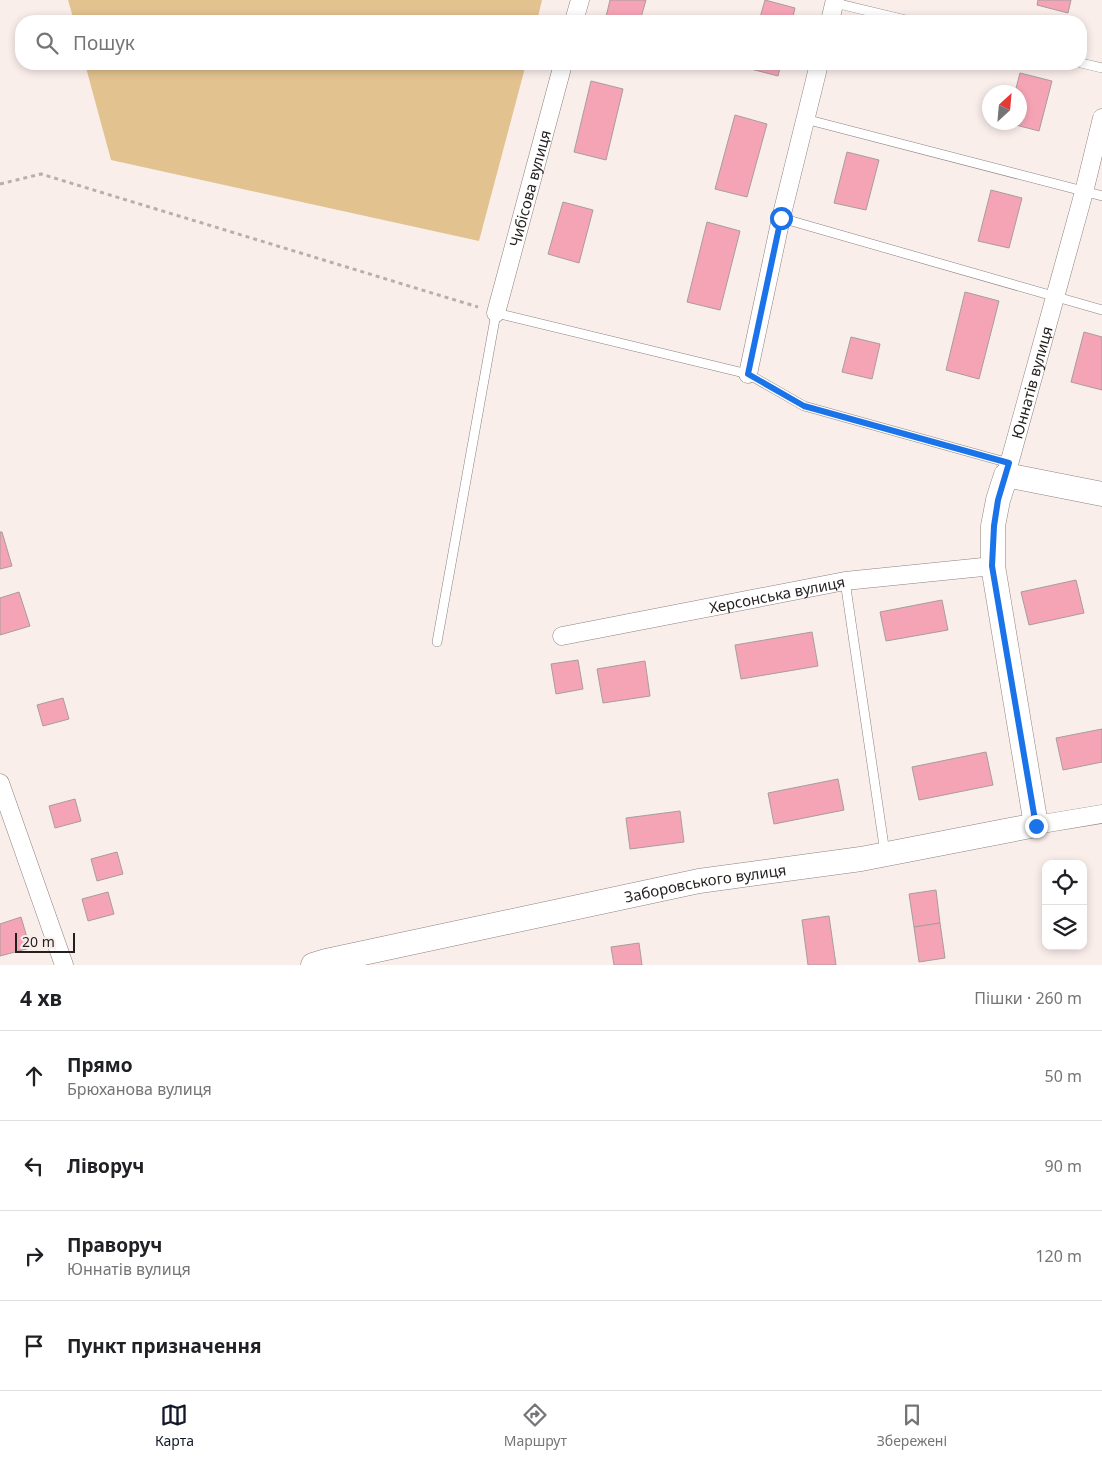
<!DOCTYPE html>
<html lang="uk">
<meta charset="utf-8">
<style>
:root{--surface:#fff;--page:#f2f2f2;--text:#202124;--muted:#757577;--line:#e0e0e0;--accent:#111827}
body{margin:0;font-family:"Noto Sans",sans-serif;background:var(--page);color:var(--text)}
.controls{position:absolute;right:15px;bottom:15px;display:grid;overflow:hidden;border-radius:10px;box-shadow:0 2px 8px #0003}
.controls button{width:45px;height:45px;display:grid;place-items:center;padding:0;border:0;border-bottom:1px solid var(--line);background:var(--surface);color:var(--text);font:25px sans-serif}
.compass{position:absolute;left:982px;top:85px;width:45px;height:45px;border-radius:50%;background:var(--surface);box-shadow:0 2px 8px #0003;rotate:26deg}
.scale{position:absolute;left:15px;bottom:12px;width:60px;box-sizing:border-box;padding-left:5px;border:2px solid #231f1e;border-top:0;font-size:14px;line-height:18px;white-space:nowrap;color:#231f1e;-webkit-text-stroke:4px #faeeeb;paint-order:stroke}
.stop{position:absolute;width:15px;height:15px;margin:-11px;border:4px solid #1a73e8;border-radius:50%;background:#fff}
.stop.end{background:#1a73e8;border-color:#fff;box-shadow:0 1px 5px #0008}
.list{margin:0;padding:0;list-style:none}
h2{display:flex;justify-content:space-between;align-items:center;height:65px;margin:0;padding:0 20px;font-size:21px}
h2 small{font-size:16px;font-weight:400;color:var(--muted)}
.list li{display:grid;grid-template-columns:32px 1fr auto;gap:15px;align-items:center;box-sizing:border-box;height:90px;padding:0 20px;border-top:1px solid var(--line)}
.list b{display:block;font-size:19px;white-space:nowrap}
.list p{margin:0;font-size:16px;white-space:nowrap;color:var(--muted)}
.list em{font-size:16px;font-style:normal;color:var(--muted)}
.icon{flex:none;width:28px;height:28px;fill:none;stroke:currentColor;stroke-width:2;stroke-linecap:round;stroke-linejoin:round}
.map{position:relative;flex:none;width:1102px;height:965px;overflow:hidden}
.search{position:absolute;background:var(--surface);box-shadow:0 2px 8px #0003;left:15px;right:15px;top:15px;height:55px;display:flex;align-items:center;gap:12px;box-sizing:border-box;padding:0 18px;border-radius:20px;color:var(--muted);font-size:19px}
.sheet{height:425px;background:var(--surface)}
nav{display:flex;justify-content:space-around;align-items:center;box-sizing:border-box;height:70px;border-top:1px solid var(--line);background:var(--surface);font-size:14px;color:var(--muted)}
nav a{display:grid;justify-items:center;gap:2px}
nav .on{color:var(--accent)}
.map>svg:first-child{display:block}
.green{fill:#e2c28f}
.building{fill:#f5a4b5;stroke:#a89c9e}
.lines{fill:none;stroke-linecap:round;stroke-linejoin:round}
.service-casing{stroke:#8d8280;stroke-width:10}
.minor-casing{stroke:#8d8280;stroke-width:19}
.secondary-casing{stroke:#8d8280;stroke-width:25}
.path{stroke:#b8afac;stroke-width:3;stroke-dasharray:4 4;stroke-linecap:butt}
.service{stroke:#fff;stroke-width:9}
.minor{stroke:#fff;stroke-width:18}
.secondary{stroke:#fff;stroke-width:24}
.route{stroke:#1a73e8;stroke-width:6}
.labels{text-anchor:middle;dominant-baseline:central;stroke-width:5;stroke-linejoin:round;paint-order:stroke}
.street-label{font-size:15px;fill:#231f1e;stroke:#faeeeb}
</style>
<div class="map">
<svg width="1102" height="965" viewBox="0 0 1102 965">
<rect width="100%" height="100%" fill="#faeeeb"/>
<!-- green -->
<g class="green">
<polygon points="68,0 542,0 537,21 74,21"/>
<polygon points="85,64 526,64 479,241 111,160"/>
</g>
<!-- building -->
<g class="building">
<polygon points="610,0 646,0 640,21 605,21"/>
<polygon points="765,0 795,8 792,21 759,21"/>
<polygon points="1038,0 1071,0 1068,13 1037,5"/>
<polygon points="748,64 781,64 778,76 747,68"/>
<polygon points="1020,73 1052,81 1039,131 1008,123 1020,122 1020,92 1015,92"/>
<polygon points="591,81 623,89 606,160 574,152"/>
<polygon points="735,115 767,124 747,197 715,189"/>
<polygon points="847,152 879,160 866,210 834,203"/>
<polygon points="991,190 1022,198 1009,248 978,241"/>
<polygon points="563,202 593,210 579,263 548,254"/>
<polygon points="707,222 740,231 720,310 687,302"/>
<polygon points="965,292 999,301 979,379 946,370"/>
<polygon points="1084,332 1102,337 1102,390 1071,382"/>
<polygon points="851,337 880,344 872,379 842,372"/>
<polygon points="0,532 2,532 12,566 0,569"/>
<polygon points="1076,580 1084,613 1029,625 1021,592"/>
<polygon points="19,592 30,626 0,635 0,598"/>
<polygon points="942,600 948,630 886,641 880,612"/>
<polygon points="812,632 818,666 741,679 735,645"/>
<polygon points="578,660 583,689 556,694 551,664"/>
<polygon points="645,661 650,696 603,703 597,669"/>
<polygon points="63,698 69,719 43,726 37,705"/>
<polygon points="1102,729 1102,762 1063,770 1056,738"/>
<polygon points="986,752 993,785 919,800 912,767"/>
<polygon points="838,779 844,810 774,824 768,793"/>
<polygon points="75,799 81,821 55,828 49,806"/>
<polygon points="680,811 684,842 630,849 626,818"/>
<polygon points="117,852 123,874 97,881 91,859"/>
<polygon points="936,890 940,923 914,927 909,894"/>
<polygon points="108,892 114,914 88,921 82,899"/>
<polygon points="829,916 836,965 808,965 802,920"/>
<polygon points="21,917 30,948 0,956 0,924"/>
<polygon points="940,923 945,958 919,962 914,927"/>
<polygon points="639,943 642,965 614,965 611,947"/>
</g>
<g class="lines">
<defs>
<g id="service">
<polyline points="835,3 910,21"/>
<polyline points="1081,63 1102,68"/>
<polyline points="805,119 1102,196"/>
<polyline points="781,218 1102,310"/>
<polyline points="845,581 885,853"/>
<polyline points="437,642 496,313 748,374 804,406 1009,463"/>
</g>
<g id="minor">
<polyline points="574,21 580,0"/>
<polyline points="830,21 835,0"/>
<path id="s1" d="M 496,313 L 563,64"/>
<polyline points="748,374 781,218 819,64"/>
<path id="s2" d="M 1006,475 L 1084,192 L 1102,118"/>
<path id="s3" d="M 562,636 L 845,581 L 993,566"/>
<polyline points="0,783 64,965"/>
<polyline points="1036,825 1102,814"/>
</g>
<g id="secondary">
<path id="s4" d="M 313,965 L 326,961 L 699,881 L 861,859 L 1036,825 L 993,566 L 993,526 L 998,500 L 1006,475 L 1102,494"/>
</g>
</defs>
<!-- service casing -->
<use href="#service" class="service-casing"/>
<!-- minor casing -->
<use href="#minor" class="minor-casing"/>
<!-- secondary casing -->
<use href="#secondary" class="secondary-casing"/>
<!-- path -->
<polyline class="path" points="0,184 41,174 478,307"/>
<!-- service -->
<use href="#service" class="service"/>
<!-- minor -->
<use href="#minor" class="minor"/>
<!-- secondary -->
<use href="#secondary" class="secondary"/>
</g>
<g class="lines">
<!-- route -->
<polyline class="route" points="781,218 748,374 804,406 1009,463 998,500 994,526 992,566 1036,826"/>
</g>
<g class="labels">
<!-- street labels -->
<g class="street-label">
<text stroke="none"><textPath href="#s1" startOffset="129">Чибісова вулиця</textPath></text>
<text stroke="none"><textPath href="#s2" startOffset="96">Юннатів вулиця</textPath></text>
<text stroke="none"><textPath href="#s3" startOffset="219">Херсонська вулиця</textPath></text>
<text stroke="none"><textPath href="#s4" startOffset="401">Заборовського вулиця</textPath></text>
</g>
</g>
</svg>
<div class="controls">
<button><svg class="icon" aria-label="locate" viewBox="0 0 24 24"><circle cx="12" cy="12" r="6"/><path d="M12 2v4M12 18v4M2 12h4M18 12h4"/></svg></button>
<button><svg class="icon" aria-label="layers" viewBox="0 0 24 24"><path d="M12 4l9 5-9 5-9-5zM3 14l9 5 9-5"/></svg></button>
</div>
<svg class="compass" viewBox="-18 -18 36 36"><path d="M0-13l5 13h-10z" fill="#e53935"/><path d="M0 13l5-13h-10z" fill="#757577"/></svg>
<div class="scale">20 m</div>
<div class="stop" style="left:781px;top:218px"></div>
<div class="stop end" style="left:1036px;top:826px"></div>
<div class="search"><svg class="icon" aria-label="search" viewBox="0 0 24 24"><circle cx="10" cy="10" r="6"/><path d="M15 15l6 6"/></svg>Пошук</div>
</div>
<section class="sheet">
<h2>4 хв<small>Пішки · 260 m</small></h2>
<ul class="list">
<li><svg class="icon" aria-label="ahead" viewBox="0 0 24 24"><path d="M12 20V5M6 11l6-6 6 6"/></svg><div><b>Прямо</b><p>Брюханова вулиця</p></div><em>50 m</em></li>
<li><svg class="icon" aria-label="left" viewBox="0 0 24 24"><path d="M17 20v-9H6M10 6l-5 5 5 5"/></svg><div><b>Ліворуч</b></div><em>90 m</em></li>
<li><svg class="icon" aria-label="right" viewBox="0 0 24 24"><path d="M7 20v-9h11M14 6l5 5-5 5"/></svg><div><b>Праворуч</b><p>Юннатів вулиця</p></div><em>120 m</em></li>
<li><svg class="icon" aria-label="arrive" viewBox="0 0 24 24"><path d="M6 21V4h12l-3 4 3 4H6"/></svg><div><b>Пункт призначення</b></div></li>
</ul>
</section>
<nav>
<a class="on"><svg class="icon" aria-label="map" viewBox="0 0 24 24"><path d="M3 6l6-2 6 2 6-2v14l-6 2-6-2-6 2zM9 4v14M15 6v14"/></svg>Карта</a>
<a><svg class="icon" aria-label="directions" viewBox="0 0 24 24"><path d="M12 3l9 9-9 9-9-9zM9 14v-3h6M13 9l2 2-2 2"/></svg>Маршрут</a>
<a><svg class="icon" aria-label="saved" viewBox="0 0 24 24"><path d="M7 4h10v16l-5-4-5 4z"/></svg>Збережені</a>
</nav>
